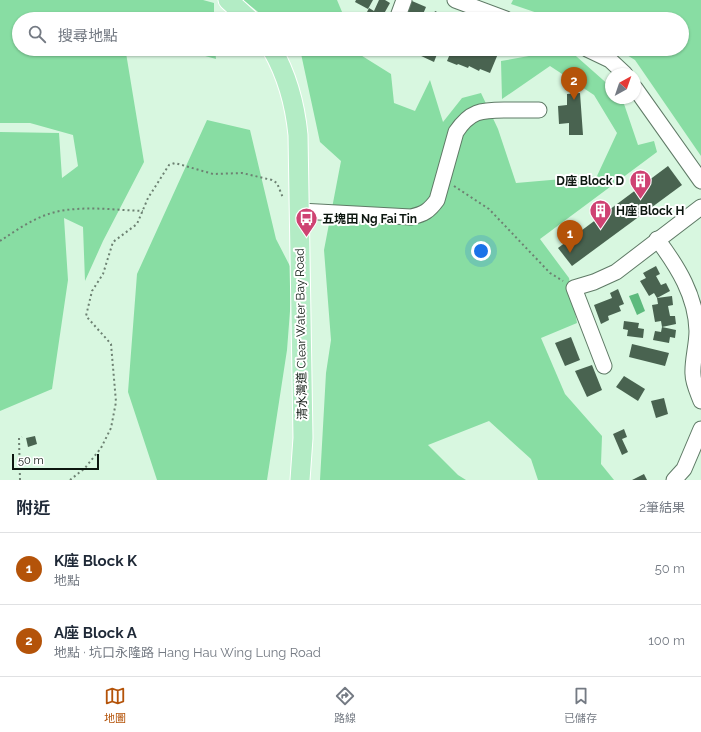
<!DOCTYPE html>
<html lang="zh-TW">
<meta charset="utf-8">
<style>
:root{--surface:#fff;--page:#f2f2f3;--text:#1f2937;--muted:#747a83;--line:#e0e1e3;--accent:#b45309}
body{margin:0;font-family:Raleway,"Noto Sans TC",sans-serif;background:var(--page);color:var(--text)}
.compass{position:absolute;left:605px;top:68px;width:36px;height:36px;border-radius:50%;background:var(--surface);box-shadow:0 1px 3px #0004;rotate:40deg}
.scale{position:absolute;left:12px;bottom:10px;width:87px;box-sizing:border-box;padding-left:4px;border:2px solid #0c160f;border-top:0;font-size:11px;line-height:14px;white-space:nowrap;color:#0c160f;-webkit-text-stroke:3px #fff;paint-order:stroke}
.you{position:absolute;left:481px;top:251px;width:14px;height:14px;margin:-10px;border:3px solid #fff;border-radius:50%;background:#1a73e8;box-shadow:0 0 0 6px #1a73e833}
.badge{display:grid;place-items:center;width:26px;height:26px;border-radius:50%;background:var(--accent);color:#fff;font-size:13px;font-weight:700}
.pin{position:absolute;translate:-50% -33px;filter:drop-shadow(0 1px 2px #0008)}
.pin::after{content:'';position:absolute;top:21px;width:14px;height:12px;background:inherit;clip-path:polygon(0 0,100% 0,50% 100%)}
.list{margin:0;padding:0;list-style:none}
h2{display:flex;justify-content:space-between;align-items:center;height:52px;margin:0;padding:0 16px;font-size:17px}
h2 small{font-size:13px;font-weight:400;color:var(--muted)}
.list li{display:grid;grid-template-columns:26px 1fr auto;gap:12px;align-items:center;box-sizing:border-box;height:72px;padding:0 16px;border-top:1px solid var(--line)}
.list b{display:block;font-size:15px;white-space:nowrap}
.list p{margin:0;font-size:13px;white-space:nowrap;color:var(--muted)}
.list em{font-size:13px;font-style:normal;color:var(--muted)}
.icon{flex:none;width:22px;height:22px;fill:none;stroke:currentColor;stroke-width:2;stroke-linecap:round;stroke-linejoin:round}
.map{position:relative;flex:none;width:701px;height:480px;overflow:hidden}
.search{position:absolute;background:var(--surface);box-shadow:0 1px 3px #0004;left:12px;right:12px;top:12px;height:44px;display:flex;align-items:center;gap:10px;box-sizing:border-box;padding:0 14px;border-radius:22px;color:var(--muted);font-size:15px}
.sheet{height:196px;background:var(--surface)}
nav{display:flex;justify-content:space-around;align-items:center;box-sizing:border-box;height:56px;border-top:1px solid var(--line);background:var(--surface);font-size:11px;color:var(--muted)}
nav a{display:grid;justify-items:center;gap:2px}
nav .on{color:var(--accent)}
.map>svg:first-child{display:block}
.green{fill:#88dda3}
.water{fill:#5cba7d}
.building{fill:#496350}
.lines{fill:none;stroke-linecap:round;stroke-linejoin:round}
.minor-casing{stroke:#5f7a66;stroke-width:17}
.major-casing{stroke:#fff;stroke-width:21}
.path{stroke:#6d8172;stroke-width:2;stroke-dasharray:2 3;stroke-linecap:butt}
.minor{stroke:#fff;stroke-width:15}
.major{stroke:#b3ecc5;stroke-width:19}
.labels{text-anchor:middle;dominant-baseline:central;stroke-width:4;stroke-linejoin:round;paint-order:stroke}
.poi-label{font-size:12px;font-weight:bold;fill:#0c160f;stroke:#fff;text-anchor:start}
.street-label{font-size:12px;fill:#0c160f;stroke:#fff}
</style>
<div class="map">
<svg width="701" height="480" viewBox="0 0 701 480">
<rect width="100%" height="100%" fill="#d8f7e0"/>
<!-- green -->
<g class="green">
<polygon points="0,0 203,0 214,3 214,19 19,19 19,49 167,49 126,53 144,162 103,241 85,281 83,227 64,218 68,280 52,389 0,411 0,132 59,133 62,178 78,166 73,135 30,123 0,123"/>
<polygon points="243,0 337,0 345,19 267,19"/>
<polygon points="513,0 701,0 701,156 635,60 617,49 682,49 682,19 555,19 511,4"/>
<polygon points="180,49 215,49 216,59"/>
<polygon points="300,49 357,49 359,54 391,74 394,103 415,111 430,80 443,122 462,98 481,93 498,129 516,183 597,176 617,133 594,95 550,66 502,99 501,61 568,49 611,87 611,98 622,98 638,145 654,141 657,152 540,239 569,278 577,323 541,338 565,394 602,436 601,464 614,480 538,480 531,459 489,421 428,445 458,475 466,480 320,480 326,373 331,340 324,250 341,161 320,142"/>
<polygon points="207,120 250,130 276,239 293,272 287,350 267,480 157,480 128,392 137,274"/>
</g>
<!-- water -->
<polygon class="water" points="638,293 645,311 637,315 629,296"/>
<!-- building -->
<g class="building">
<polygon points="356,0 373,0 368,9 355,2"/>
<polygon points="379,0 385,0 390,3 381,19 371,19 365,16 369,8 374,11"/>
<polygon points="412,1 426,7 421,19 404,19"/>
<polygon points="435,11 450,18 449,19 432,19"/>
<polygon points="406,49 417,49 415,53"/>
<polygon points="422,49 439,49 434,62 419,55"/>
<polygon points="452,49 500,49 490,73 480,69 479,71 469,66 468,68 458,64 457,65 447,61"/>
<polygon points="580,93 583,135 569,135 569,123 559,124 558,106 567,105 567,94"/>
<polygon points="668,166 682,185 572,266 558,248"/>
<polygon points="656,266 660,274 656,276 661,285 666,283 670,291 657,298 654,293 649,296 640,281 646,278 643,273"/>
<polygon points="618,289 624,304 619,306 621,311 608,316 609,320 601,324 594,305 612,298 610,293"/>
<polygon points="672,296 673,305 668,306 670,316 675,316 676,324 662,327 661,321 655,322 652,305 658,304 657,298"/>
<polygon points="624,321 639,323 638,328 644,329 643,338 627,336 628,330 623,329"/>
<polygon points="662,327 676,330 675,338 670,337 669,343 653,340 655,331 661,332"/>
<polygon points="571,337 580,360 565,366 555,343"/>
<polygon points="632,344 669,353 665,366 629,357"/>
<polygon points="592,365 602,390 587,397 575,371"/>
<polygon points="624,376 645,389 638,401 616,387"/>
<polygon points="664,398 668,414 656,418 651,401"/>
<polygon points="624,429 627,437 622,439 628,452 622,455 613,434"/>
<polygon points="35,436 37,444 28,447 26,438"/>
<polygon points="644,474 647,480 632,480"/>
</g>
<g class="lines">
<defs>
<g id="minor">
<polyline points="455,0 506,19"/>
<polyline points="397,19 404,0"/>
<polyline points="587,49 610,60 625,74"/>
<polyline points="635,88 701,181"/>
<path d="M 300,211 L 411,217 C 424,214 429,211 437,200 L 456,132 C 470,111 481,110 504,110 C 516,110 527,110 539,110"/>
<path d="M 657,239 C 678,267 696,296 697,331 C 697,345 692,362 693,374 C 693,383 698,393 701,401"/>
<polyline points="604,366 574,288 594,282 616,272 701,207"/>
<polyline points="674,480 684,469 701,429"/>
</g>
<g id="major">
<polyline points="228,0 249,19"/>
<path d="M 272,49 C 288,77 295,104 298,135 L 303,438 L 300,480"/>
</g>
</defs>
<!-- minor casing -->
<use href="#minor" class="minor-casing"/>
<!-- major casing -->
<use href="#major" class="major-casing"/>
<!-- path -->
<g class="path">
<polyline points="454,186 489,209 550,273 563,281"/>
<path d="M 0,241 C 18,229 38,215 60,211 C 87,206 116,210 143,211"/>
<polyline points="20,480 19,438 22,437"/>
<polyline points="70,480 85,468 101,448 111,428 116,402 111,344 86,316 92,291 103,274 113,242 137,224 148,198 169,165 175,163 213,174 242,173 272,180 277,183 283,198"/>
</g>
<!-- minor -->
<use href="#minor" class="minor"/>
<!-- major -->
<use href="#major" class="major"/>
</g>
<!-- icons -->
<defs>
<symbol id="building-pin" viewBox="-11 -11 22 30"><path d="M0 17L-7.5 6A9.5 9.5 0 1 1 7.5 6Z" fill="#cf4373" stroke="#fff"/><path d="M-4-6H4V6H1V3H-1V6H-4ZM-2.5-4.3h1.7v1.8h-1.7ZM.8-4.3h1.7v1.8H.8ZM-2.5-1h1.7V.8h-1.7ZM.8-1h1.7V.8H.8Z" fill="#fff"/></symbol>
<symbol id="bus-pin" viewBox="-11 -11 22 30"><path d="M0 17L-7.5 6A9.5 9.5 0 1 1 7.5 6Z" fill="#cf4373" stroke="#fff"/><path d="M-5-6H5V4H4V6H2V4H-2V6H-4V4H-5ZM-3.5-4V0h7V-4ZM-3.5 1.2v1.5H-2V1.2ZM2 1.2v1.5H3.5V1.2Z" fill="#fff"/></symbol>
</defs>
<g fill-rule="evenodd">
<use href="#building-pin" x="628" y="168" width="25" height="34"/>
<use href="#building-pin" x="588" y="198" width="25" height="34"/>
<use href="#bus-pin" x="294" y="206" width="25" height="34"/>
</g>
<g class="labels">
<!-- poi labels -->
<g class="poi-label">
<text x="624" y="181" text-anchor="end">D座 Block D</text>
<text x="616" y="211">H座 Block H</text>
<text x="322" y="219">五塊田 Ng Fai Tin</text>
</g>
<!-- street labels -->
<g class="street-label">
<text transform="translate(301 334) rotate(-91)">清水灣道 Clear Water Bay Road</text>
</g>
</g>
</svg>
<svg class="compass" viewBox="-18 -18 36 36"><path d="M0-13l5 13h-10z" fill="#e53935"/><path d="M0 13l5-13h-10z" fill="#747a83"/></svg>
<div class="scale">50 m</div>
<div class="you"></div>
<div class="pin badge" style="left:570px;top:253px">1</div>
<div class="pin badge" style="left:574px;top:100px">2</div>
<div class="search"><svg class="icon" aria-label="search" viewBox="0 0 24 24"><circle cx="10" cy="10" r="6"/><path d="M15 15l6 6"/></svg>搜尋地點</div>
</div>
<section class="sheet">
<h2>附近<small>2筆結果</small></h2>
<ul class="list">
<li><span class="badge">1</span><div><b>K座 Block K</b><p>地點</p></div><em>50 m</em></li>
<li><span class="badge">2</span><div><b>A座 Block A</b><p>地點 · 坑口永隆路 Hang Hau Wing Lung Road</p></div><em>100 m</em></li>
</ul>
</section>
<nav>
<a class="on"><svg class="icon" aria-label="map" viewBox="0 0 24 24"><path d="M3 6l6-2 6 2 6-2v14l-6 2-6-2-6 2zM9 4v14M15 6v14"/></svg>地圖</a>
<a><svg class="icon" aria-label="directions" viewBox="0 0 24 24"><path d="M12 3l9 9-9 9-9-9zM9 14v-3h6M13 9l2 2-2 2"/></svg>路線</a>
<a><svg class="icon" aria-label="saved" viewBox="0 0 24 24"><path d="M7 4h10v16l-5-4-5 4z"/></svg>已儲存</a>
</nav>
